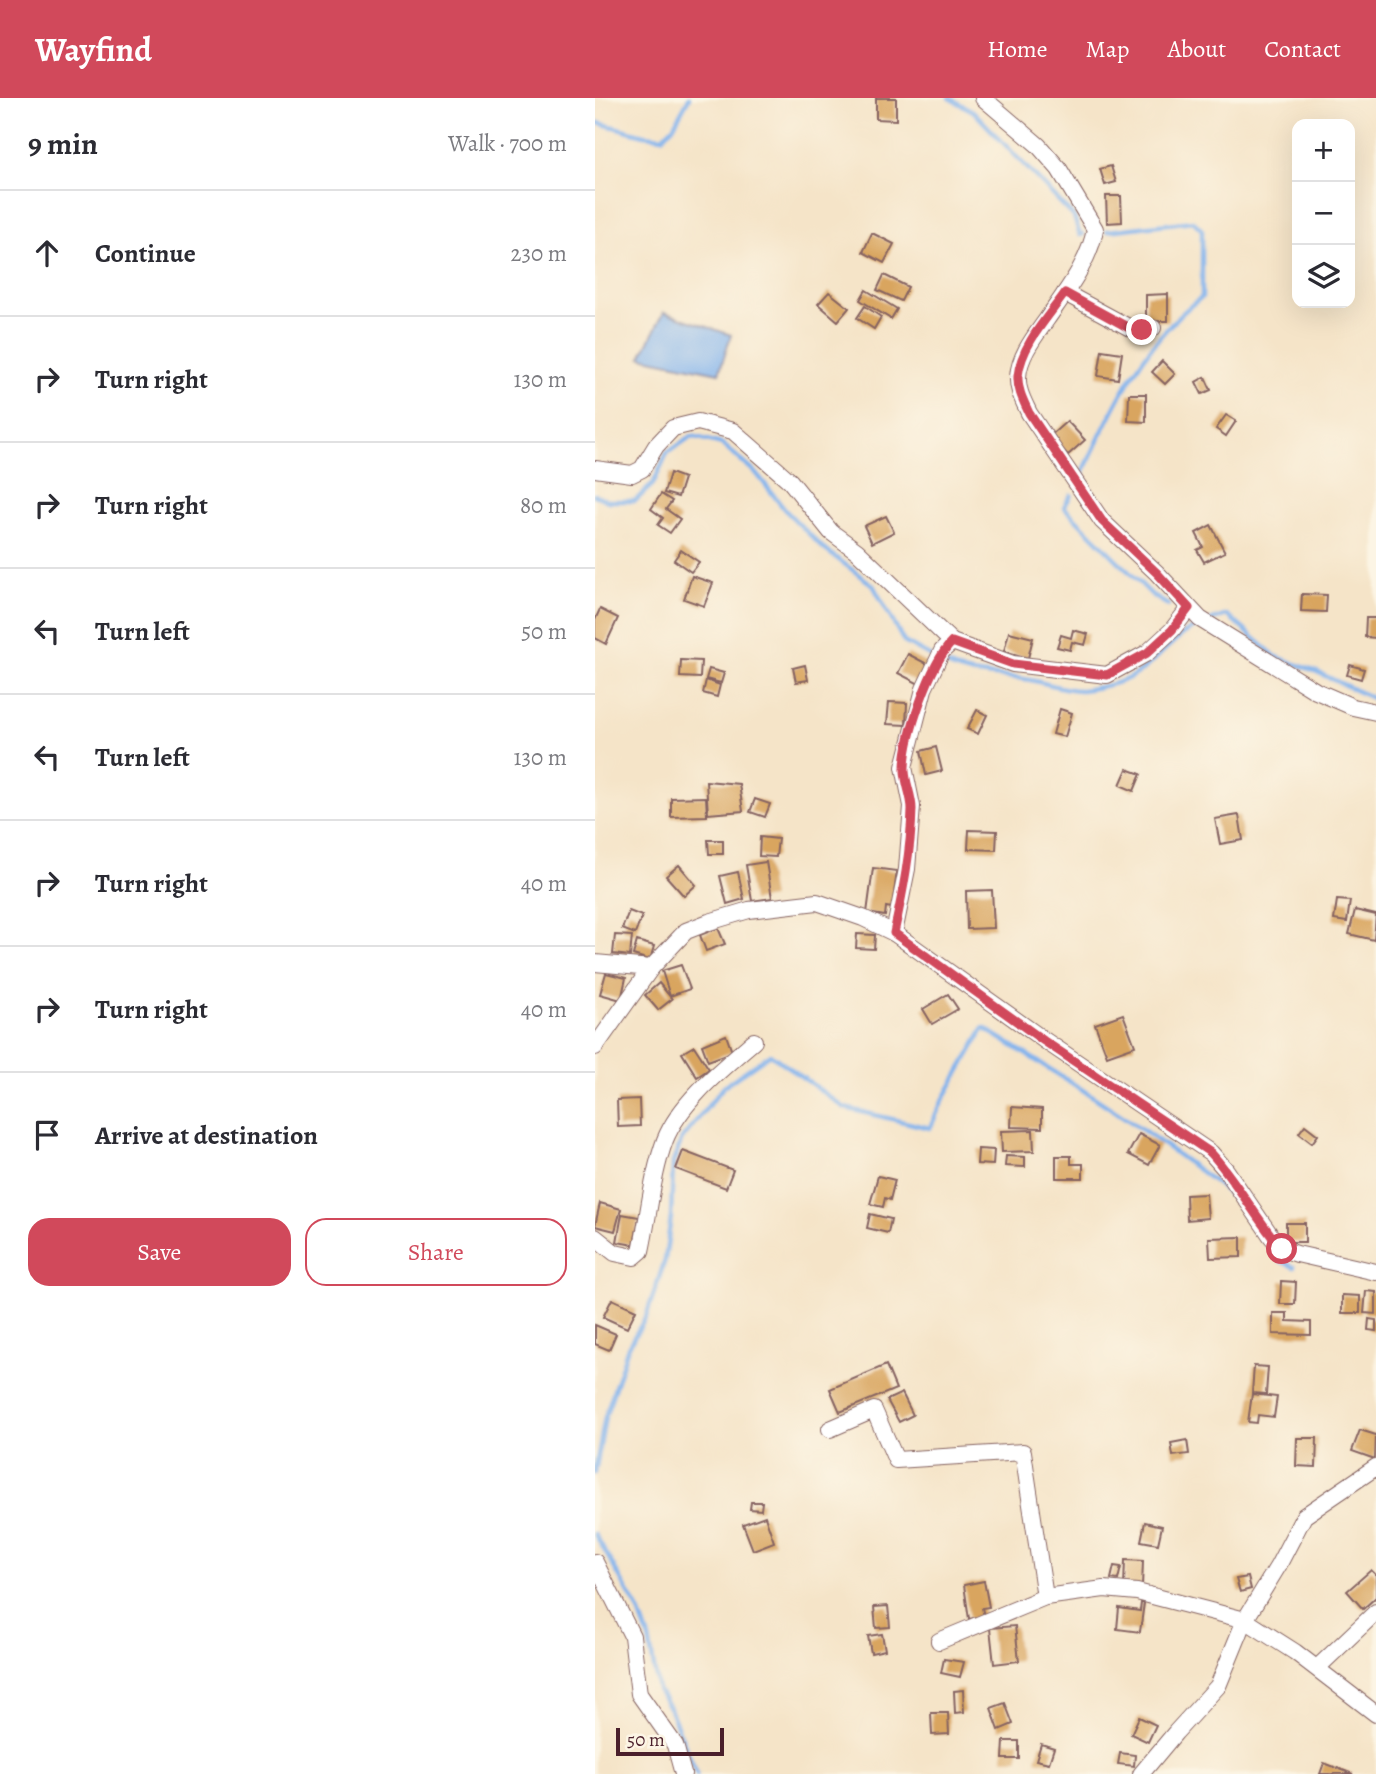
<!DOCTYPE html>
<meta charset="utf-8">
<style>
:root{--surface:#fff;--page:#f2f2f3;--text:#2b2b33;--muted:#7c7c81;--line:#e1e1e2;--accent:#d1495b}
body{margin:0;font-family:Alegreya,serif;background:var(--page);color:var(--text)}
.controls{position:absolute;right:21px;top:21px;display:grid;overflow:hidden;border-radius:14px;box-shadow:0 7px 28px #0002}
.controls button{width:63px;height:63px;display:grid;place-items:center;padding:0;border:0;border-bottom:2px solid var(--line);background:var(--surface);color:var(--text);font:35px sans-serif}
.scale{position:absolute;left:21px;bottom:18px;width:108px;box-sizing:border-box;padding-left:7px;border:4px solid #4a1f2b;border-top:0;font-size:19px;line-height:24px;white-space:nowrap;color:#4a1f2b;-webkit-text-stroke:5px #fcf5e5;paint-order:stroke}
.stop{position:absolute;width:21px;height:21px;margin:-16px;border:5px solid #d1495b;border-radius:50%;background:#fff}
.stop.end{background:#d1495b;border-color:#fff;box-shadow:0 2px 7px #0008}
.list{margin:0;padding:0;list-style:none}
h2{display:flex;justify-content:space-between;align-items:center;height:91px;margin:0;padding:0 28px;font-size:30px}
h2 small{font-size:23px;font-weight:400;color:var(--muted)}
.list li{display:grid;grid-template-columns:46px 1fr auto;gap:21px;align-items:center;box-sizing:border-box;height:126px;padding:0 28px;border-top:2px solid var(--line)}
.list b{display:block;font-size:26px;white-space:nowrap}
.list em{font-size:23px;font-style:normal;color:var(--muted)}
.actions{display:flex;gap:14px;padding:21px 28px}
.actions a{flex:1;padding:16px 0;border:2px solid var(--accent);border-radius:21px;text-align:center;font-size:24px;color:var(--accent)}
.actions .main{background:var(--accent);color:#fff}
.icon{flex:none;width:38px;height:38px;fill:none;stroke:currentColor;stroke-width:2;stroke-linecap:round;stroke-linejoin:round}
.map{position:relative;flex:none;width:781px;height:1676px;overflow:hidden}
header{display:flex;align-items:center;gap:42px;box-sizing:border-box;height:98px;padding:0 35px;background:var(--accent);color:#fff}
header strong{font-size:33px}
nav{display:flex;gap:38px;margin-inline-start:auto;font-size:24px}
main{display:flex}
aside{flex:1;background:var(--surface)}
.map>svg:first-child{display:block}
.water{fill:#82b3ed;stroke:#66698c;stroke-width:2}
.lines{fill:none;stroke-linecap:round;stroke-linejoin:round}
.stream{stroke:#82b3ed;stroke-width:4.5}
.building{fill:#d9a55f}
.minor-casing{stroke:#866462;stroke-width:18}
.minor{stroke:#fff;stroke-width:16}
.route{stroke:#d1495b;stroke-width:9}
</style>
<header>
<strong>Wayfind</strong>
<nav><a>Home</a><a>Map</a><a>About</a><a>Contact</a></nav>
</header>
<main>
<aside>
<h2>9 min<small>Walk · 700 m</small></h2>
<ul class="list">
<li><svg class="icon" aria-label="ahead" viewBox="0 0 24 24"><path d="M12 20V5M6 11l6-6 6 6"/></svg><div><b>Continue</b></div><em>230 m</em></li>
<li><svg class="icon" aria-label="right" viewBox="0 0 24 24"><path d="M7 20v-9h11M14 6l5 5-5 5"/></svg><div><b>Turn right</b></div><em>130 m</em></li>
<li><svg class="icon" aria-label="right" viewBox="0 0 24 24"><path d="M7 20v-9h11M14 6l5 5-5 5"/></svg><div><b>Turn right</b></div><em>80 m</em></li>
<li><svg class="icon" aria-label="left" viewBox="0 0 24 24"><path d="M17 20v-9H6M10 6l-5 5 5 5"/></svg><div><b>Turn left</b></div><em>50 m</em></li>
<li><svg class="icon" aria-label="left" viewBox="0 0 24 24"><path d="M17 20v-9H6M10 6l-5 5 5 5"/></svg><div><b>Turn left</b></div><em>130 m</em></li>
<li><svg class="icon" aria-label="right" viewBox="0 0 24 24"><path d="M7 20v-9h11M14 6l5 5-5 5"/></svg><div><b>Turn right</b></div><em>40 m</em></li>
<li><svg class="icon" aria-label="right" viewBox="0 0 24 24"><path d="M7 20v-9h11M14 6l5 5-5 5"/></svg><div><b>Turn right</b></div><em>40 m</em></li>
<li><svg class="icon" aria-label="arrive" viewBox="0 0 24 24"><path d="M6 21V4h12l-3 4 3 4H6"/></svg><div><b>Arrive at destination</b></div></li>
</ul>
<div class="actions"><a class="main">Save</a><a>Share</a></div>
</aside>
<div class="map">
<svg width="781" height="1676" viewBox="0 0 781 1676">
<rect width="100%" height="100%" fill="#fcf5e5"/>
<filter id="ink" filterUnits="userSpaceOnUse"><feTurbulence type="fractalNoise" baseFrequency=".0143" numOctaves="2"/><feDisplacementMap in="SourceGraphic" scale="14" xChannelSelector="R" yChannelSelector="G"/><feConvolveMatrix kernelMatrix="1 2 1 2 8 2 1 2 1" color-interpolation-filters="sRGB"/></filter>
<filter id="wash" filterUnits="userSpaceOnUse"><feTurbulence type="fractalNoise" baseFrequency=".00686" numOctaves="4" result="noise"/><feDisplacementMap in="SourceGraphic" scale="28" xChannelSelector="R" yChannelSelector="G"/><feGaussianBlur stdDeviation="1.57" result="paint"/><feColorMatrix in="noise" values="0 0 0 0 0 0 0 0 0 0 0 0 0 0 0 0 0 1.4 0 .05"/><feComposite in="paint" operator="in"/></filter>
<g filter="url(#wash)">
<rect width="100%" height="100%" fill="#f5e4c8"/>
<!-- water -->
<polygon class="water" points="69,214 136,237 124,275 46,259"/>
<g class="lines">
<!-- stream -->
<g class="stream">
<polyline points="354,0 378,13 479,119 485,137 488,136"/>
<polyline points="0,24 49,37 68,39 78,29 94,0"/>
<path d="M 485,381 C 516,315 546,243 607,199 L 607,132 L 598,123 L 512,133"/>
<polyline points="0,397 13,403 40,403 58,386 72,355 97,338 127,346 162,376 190,412 229,451 278,487 309,544 338,560"/>
<polyline points="476,397 469,409 558,498 573,507"/>
<polyline points="615,523 632,517 680,558 722,574 781,602"/>
<path d="M 346,564 C 375,580 398,576 429,581 C 447,583 469,593 487,592 C 501,590 522,586 534,580 C 562,566 577,537 607,526"/>
<polyline points="675,1148 684,1162 699,1169"/>
<path d="M 0,1375 L 10,1319 L 33,1249 L 51,1219 L 70,1162 L 76,1119 L 78,1064 L 87,1041 L 129,988 L 175,956 L 250,1010 L 335,1030 L 347,1004 L 389,930 C 456,972 524,1013 587,1060 C 608,1076 633,1092 650,1112"/>
<polyline points="0,1436 44,1513 54,1541 63,1592 75,1611 102,1676"/>
</g>
</g>
<g id="blocks">
<!-- building -->
<g class="building">
<polygon points="281,0 301,0 301,22 281,21"/>
<polygon points="516,68 521,84 510,87 505,71"/>
<polygon points="511,98 526,98 527,124 512,125"/>
<polygon points="277,135 299,146 289,165 268,154"/>
<polygon points="289,177 313,189 306,203 282,192"/>
<polygon points="271,192 302,211 296,221 265,202"/>
<polygon points="234,194 254,210 243,223 223,206"/>
<polygon points="573,196 573,223 551,223 551,197"/>
<polygon points="270,208 286,219 279,231 262,220"/>
<polygon points="507,252 527,255 523,281 503,278"/>
<polygon points="567,263 580,276 570,286 557,274"/>
<polygon points="610,279 616,292 607,296 601,284"/>
<polygon points="534,296 551,296 551,324 533,323"/>
<polygon points="631,317 641,323 631,338 621,331"/>
<polygon points="472,323 490,342 473,357 455,338"/>
<polygon points="75,375 89,380 83,399 69,395"/>
<polygon points="66,396 77,403 71,411 85,421 75,435 63,427 68,420 56,411"/>
<polygon points="291,418 299,434 277,445 269,428"/>
<polygon points="616,427 630,454 609,464 602,452 608,449 601,435"/>
<polygon points="86,452 104,464 96,474 79,462"/>
<polygon points="97,478 118,485 109,508 89,501"/>
<polygon points="707,496 732,497 731,514 706,513"/>
<polygon points="5,511 23,520 11,546 0,540 0,522"/>
<polygon points="771,520 781,520 781,540 770,539"/>
<polygon points="478,532 493,536 490,547 477,544 475,552 462,549 466,537 476,540"/>
<polygon points="414,534 438,540 433,560 409,553"/>
<polygon points="313,556 334,567 324,586 303,575"/>
<polygon points="86,562 106,563 105,580 85,579"/>
<polygon points="210,567 213,582 201,584 198,570"/>
<polygon points="755,567 769,571 766,581 752,577"/>
<polygon points="114,571 129,575 126,585 111,581"/>
<polygon points="111,582 125,587 122,599 108,595"/>
<polygon points="294,604 312,605 311,627 292,626"/>
<polygon points="465,611 477,615 470,639 458,636"/>
<polygon points="382,612 392,617 383,636 372,631"/>
<polygon points="341,649 347,673 331,677 326,653"/>
<polygon points="532,671 546,676 539,693 525,687"/>
<polygon points="111,683 144,686 148,713 113,716"/>
<polygon points="111,699 112,718 76,719 76,700"/>
<polygon points="160,701 175,706 170,719 155,714"/>
<polygon points="644,717 648,742 625,746 620,721"/>
<polygon points="374,732 402,733 401,752 373,751"/>
<polygon points="165,739 183,741 181,759 164,758"/>
<polygon points="113,742 128,742 128,756 114,756"/>
<polygon points="171,764 177,800 157,803 151,767"/>
<polygon points="84,767 101,787 89,798 71,778"/>
<polygon points="278,770 302,773 297,810 291,809 290,818 272,815"/>
<polygon points="143,774 149,801 132,806 125,778"/>
<polygon points="397,792 399,830 372,831 371,793"/>
<polygon points="742,802 755,803 752,824 739,822"/>
<polygon points="760,812 781,817 779,842 754,836"/>
<polygon points="34,813 47,818 40,836 27,831"/>
<polygon points="123,830 130,846 111,853 105,837"/>
<polygon points="262,836 280,837 279,851 261,850"/>
<polygon points="20,837 37,838 35,858 18,856"/>
<polygon points="42,843 59,848 55,862 38,857"/>
<polygon points="86,867 95,891 75,898 67,873"/>
<polygon points="11,875 31,880 26,902 5,896"/>
<polygon points="64,885 77,901 63,912 50,897"/>
<polygon points="353,896 363,911 337,926 328,911"/>
<polygon points="528,916 540,948 512,958 500,926"/>
<polygon points="131,937 137,954 113,963 107,947"/>
<polygon points="99,948 114,971 102,979 87,955"/>
<polygon points="44,1001 45,1028 23,1029 22,1002"/>
<polygon points="417,1009 447,1011 447,1030 416,1029"/>
<polygon points="710,1027 723,1037 717,1045 704,1035"/>
<polygon points="438,1032 439,1053 407,1054 406,1033"/>
<polygon points="544,1036 565,1047 554,1067 533,1056"/>
<polygon points="383,1051 399,1052 398,1067 382,1066"/>
<polygon points="88,1053 138,1072 131,1090 81,1071"/>
<polygon points="411,1058 430,1059 430,1069 410,1068"/>
<polygon points="461,1058 476,1058 476,1066 488,1066 488,1080 461,1080"/>
<polygon points="283,1078 300,1082 295,1102 290,1100 288,1109 275,1106"/>
<polygon points="611,1096 613,1120 592,1122 591,1097"/>
<polygon points="5,1105 26,1111 20,1133 0,1128"/>
<polygon points="27,1116 44,1119 39,1147 22,1144"/>
<polygon points="275,1116 296,1121 293,1135 272,1130"/>
<rect x="691" y="1125" width="19" height="19"/>
<polygon points="646,1139 646,1159 615,1160 614,1140"/>
<polygon points="686,1183 701,1184 700,1206 685,1206"/>
<polygon points="771,1193 781,1194 781,1216 769,1215"/>
<polygon points="747,1197 765,1198 765,1215 747,1215"/>
<polygon points="17,1201 41,1212 32,1230 8,1219"/>
<polygon points="678,1215 692,1215 692,1223 716,1224 716,1237 678,1236"/>
<polygon points="774,1221 781,1222 781,1233 773,1232"/>
<polygon points="0,1227 21,1236 14,1252 0,1246"/>
<polygon points="291,1267 301,1291 245,1314 235,1291"/>
<polygon points="659,1268 673,1269 671,1296 657,1295"/>
<polygon points="307,1295 318,1317 304,1324 292,1302"/>
<polygon points="657,1296 682,1299 679,1319 663,1317 662,1325 653,1324"/>
<polygon points="765,1332 781,1337 780,1361 757,1353"/>
<polygon points="702,1340 722,1340 721,1369 701,1368"/>
<polygon points="592,1342 594,1356 578,1358 576,1345"/>
<polygon points="156,1404 167,1404 166,1412 155,1411"/>
<polygon points="170,1418 179,1444 158,1452 148,1426"/>
<polygon points="550,1424 567,1428 563,1446 546,1443"/>
<polygon points="530,1462 548,1463 547,1489 529,1488"/>
<polygon points="519,1468 526,1469 523,1482 516,1481"/>
<polygon points="776,1472 781,1477 781,1499 768,1511 752,1493"/>
<polygon points="653,1479 656,1491 645,1494 641,1481"/>
<polygon points="389,1483 394,1509 387,1510 389,1518 374,1521 369,1487"/>
<polygon points="546,1505 549,1505 545,1534 522,1531 524,1510 545,1513"/>
<polygon points="293,1508 295,1529 281,1530 279,1509"/>
<polygon points="420,1528 424,1563 399,1566 395,1530"/>
<polygon points="287,1536 290,1552 276,1555 273,1538"/>
<polygon points="349,1561 369,1564 365,1579 346,1575"/>
<polygon points="368,1592 369,1614 360,1615 359,1593"/>
<polygon points="410,1605 418,1626 404,1632 396,1610"/>
<polygon points="336,1615 353,1615 354,1636 337,1637"/>
<polygon points="544,1619 561,1627 553,1644 536,1636"/>
<polygon points="409,1643 424,1643 424,1661 408,1661"/>
<polygon points="446,1646 459,1650 454,1665 441,1662"/>
<polygon points="525,1655 540,1657 539,1668 523,1666"/>
<polygon points="729,1665 758,1676 725,1676"/>
</g>
</g>
</g>
<g filter="url(#ink)">
<use href="#blocks" fill-opacity="0" stroke="#866462" stroke-width="2"/>
<g class="lines">
<defs>
<g id="minor">
<path d="M 388,0 L 443,47 L 464,71 L 500,131 C 495,163 470,195 452,221 C 440,238 424,258 423,279 C 422,292 429,304 434,315 L 507,423 L 562,475 L 605,521 L 721,593 L 758,609 L 781,614"/>
<polyline points="470,195 535,230 558,230"/>
<polyline points="0,371 37,376 47,371 61,348 78,330 103,324 138,333 195,383 236,434 262,453 357,544 418,566 512,577 552,555 577,532 594,510"/>
<polyline points="299,835 312,771 317,708 309,669 329,591 347,553 357,544"/>
<polyline points="0,865 56,870 91,833 114,824 154,812 222,804 268,820 299,835 449,942 616,1055 631,1072 676,1138 687,1151 702,1156 781,1174"/>
<polyline points="0,949 56,870"/>
<path d="M 0,1139 L 20,1155 L 39,1159 L 46,1153 C 54,1117 57,1077 70,1042 C 85,1004 128,970 159,943"/>
<polyline points="235,1331 279,1312 301,1362 428,1354 450,1499"/>
<polyline points="0,1464 37,1538 44,1596 80,1647 88,1676"/>
<polyline points="344,1543 450,1499 509,1491 542,1494 650,1522 700,1554 781,1616"/>
<polyline points="722,1570 781,1514"/>
<polyline points="546,1676 581,1634 623,1588 650,1522 683,1468 709,1418 781,1369"/>
</g>
</defs>
<!-- minor casing -->
<use href="#minor" class="minor-casing"/>
<!-- minor -->
<use href="#minor" class="minor"/>
</g>
</g>
<g class="lines" filter="url(#ink)">
<!-- route -->
<path class="route" d="M 547,232 L 534,230 L 470,195 C 453,219 426,247 423,278 C 422,291 429,304 434,315 L 507,423 L 562,475 L 594,510 L 577,532 L 552,555 L 512,577 L 418,566 L 357,544 C 335,566 311,637 310,669 C 309,683 317,697 317,711 C 316,753 308,794 299,835 L 449,943 L 616,1055 C 643,1085 661,1121 687,1151"/>
</g>
</svg>
<div class="controls">
<button>+</button>
<button>−</button>
<button><svg class="icon" aria-label="layers" viewBox="0 0 24 24"><path d="M12 4l9 5-9 5-9-5zM3 14l9 5 9-5"/></svg></button>
</div>
<div class="scale">50 m</div>
<div class="stop" style="left:687px;top:1151px"></div>
<div class="stop end" style="left:547px;top:232px"></div>
</div>
</main>
